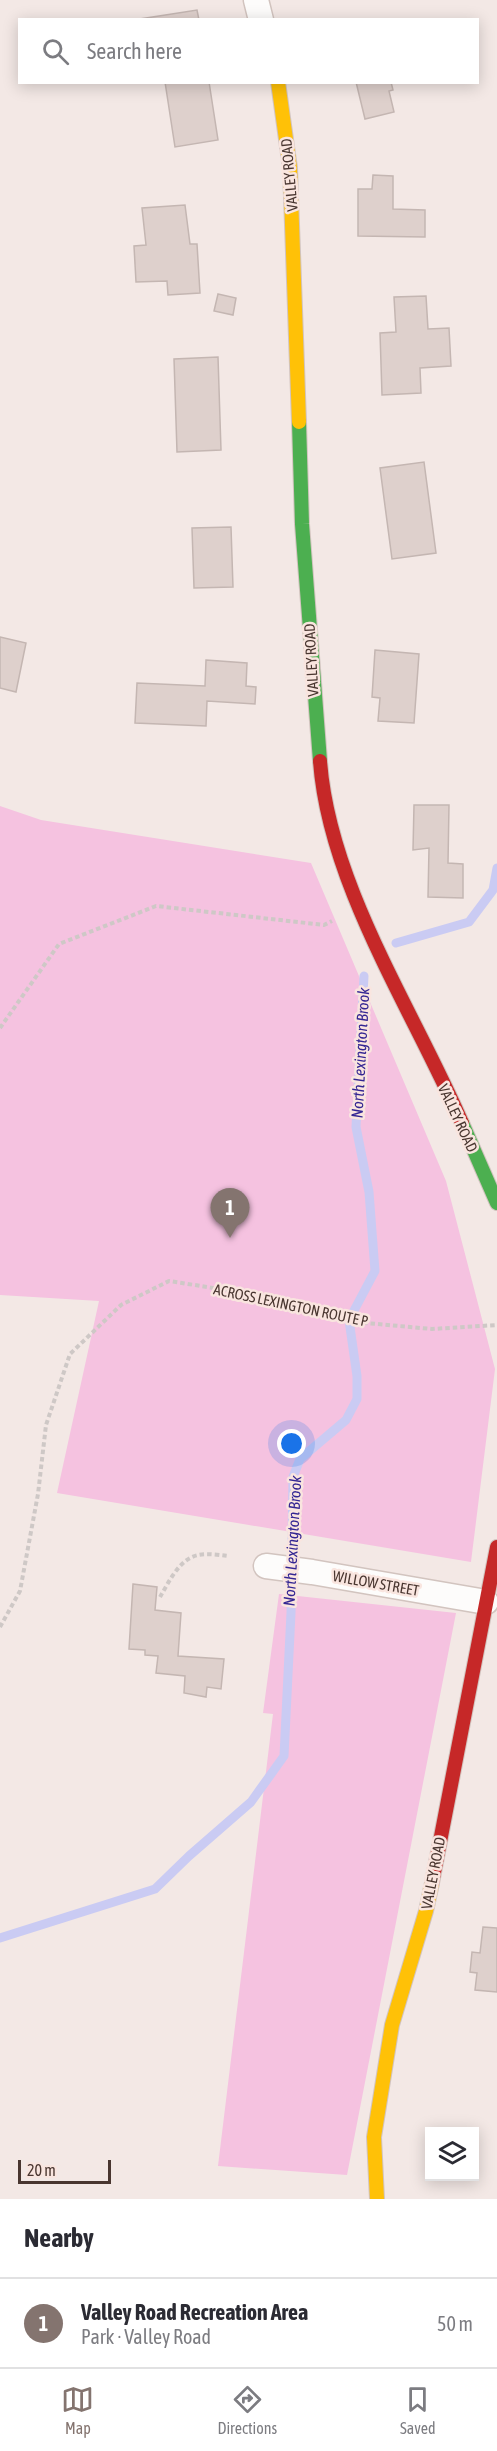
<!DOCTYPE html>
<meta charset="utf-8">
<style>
:root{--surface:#fff;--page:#f7f7f7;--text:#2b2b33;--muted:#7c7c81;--line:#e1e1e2;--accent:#84746f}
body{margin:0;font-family:"Asap Condensed",sans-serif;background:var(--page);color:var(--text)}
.controls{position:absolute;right:18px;bottom:18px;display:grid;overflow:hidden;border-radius:0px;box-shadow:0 3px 15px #0003}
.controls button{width:54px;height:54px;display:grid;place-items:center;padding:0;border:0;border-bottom:2px solid var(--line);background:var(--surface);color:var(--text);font:30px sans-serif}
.scale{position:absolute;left:18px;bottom:15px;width:93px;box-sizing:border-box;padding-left:6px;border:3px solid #493630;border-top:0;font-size:16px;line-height:21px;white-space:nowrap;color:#493630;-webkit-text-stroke:4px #f9e5df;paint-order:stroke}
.you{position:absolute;left:292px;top:1444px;width:21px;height:21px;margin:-15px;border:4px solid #fff;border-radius:50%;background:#1a73e8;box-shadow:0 0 0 9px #1a73e833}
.badge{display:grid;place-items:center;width:39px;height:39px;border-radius:50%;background:var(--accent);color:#fff;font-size:20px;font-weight:700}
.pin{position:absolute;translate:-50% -50px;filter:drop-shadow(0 2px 3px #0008)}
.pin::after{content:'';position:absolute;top:32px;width:21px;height:18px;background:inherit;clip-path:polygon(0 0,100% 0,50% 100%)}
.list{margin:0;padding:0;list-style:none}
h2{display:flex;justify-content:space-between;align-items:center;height:78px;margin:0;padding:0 24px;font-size:26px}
h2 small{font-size:20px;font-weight:400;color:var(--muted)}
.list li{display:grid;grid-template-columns:39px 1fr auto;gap:18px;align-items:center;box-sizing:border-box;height:90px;padding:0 24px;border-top:2px solid var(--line)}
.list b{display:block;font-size:22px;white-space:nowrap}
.list p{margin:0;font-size:20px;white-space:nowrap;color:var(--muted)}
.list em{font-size:20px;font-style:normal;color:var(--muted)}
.icon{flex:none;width:33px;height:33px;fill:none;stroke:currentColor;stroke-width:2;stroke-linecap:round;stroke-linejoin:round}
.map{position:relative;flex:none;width:497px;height:2199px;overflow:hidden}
.search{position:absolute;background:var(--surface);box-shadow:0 3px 15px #0003;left:18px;right:18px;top:18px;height:66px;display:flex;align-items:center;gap:15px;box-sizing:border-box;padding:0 21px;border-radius:0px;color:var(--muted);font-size:22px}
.sheet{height:168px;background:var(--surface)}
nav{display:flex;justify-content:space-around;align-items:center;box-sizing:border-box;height:84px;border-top:2px solid var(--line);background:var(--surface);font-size:16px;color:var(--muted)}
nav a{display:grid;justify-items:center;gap:3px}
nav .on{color:var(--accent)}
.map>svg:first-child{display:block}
.green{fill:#f5c2e0}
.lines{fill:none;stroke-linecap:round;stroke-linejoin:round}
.stream{stroke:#cacbf3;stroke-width:9}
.building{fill:#ded0cc;stroke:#c4b6b2;stroke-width:1.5}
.street-casing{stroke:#d2c4bf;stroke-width:27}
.fast-casing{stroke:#d2c4bf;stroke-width:16}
.slow-casing{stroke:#d2c4bf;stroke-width:16}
.jam-casing{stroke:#d2c4bf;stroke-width:16}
.path{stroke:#cec8c6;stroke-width:4;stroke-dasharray:4.5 3;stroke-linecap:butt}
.street{stroke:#fdfcfb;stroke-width:24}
.fast{stroke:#4caf50;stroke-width:14}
.slow{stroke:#ffc107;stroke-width:14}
.jam{stroke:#c62828;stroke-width:14}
.labels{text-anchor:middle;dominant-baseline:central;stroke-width:5;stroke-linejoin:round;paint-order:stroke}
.street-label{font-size:15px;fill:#493630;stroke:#f9e5df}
.water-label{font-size:16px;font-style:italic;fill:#342693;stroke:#f9e5df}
</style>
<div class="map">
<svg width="497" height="2199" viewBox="0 0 497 2199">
<rect width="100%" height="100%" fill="#f3e8e5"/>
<!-- green -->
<g class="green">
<polygon points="0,806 41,820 311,863 446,1181 495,1369 471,1562 57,1493 99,1301 0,1295"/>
<polygon points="279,1594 456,1613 347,2175 218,2166 273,1714 263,1713"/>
</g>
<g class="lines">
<!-- stream -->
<g class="stream">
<polyline points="396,943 469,922 493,890 497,868"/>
<polyline points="0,1938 155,1889 189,1856 251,1802 284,1756 291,1613 293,1477 300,1459 346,1420 357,1399 357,1376 349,1320 375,1271 369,1192 356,1127 364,976"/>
</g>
</g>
<!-- building -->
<g class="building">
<polygon points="197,10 199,20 140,20 140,19"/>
<polygon points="165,82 209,82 218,140 175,147"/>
<polygon points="356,82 391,82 393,90 389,91 394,112 365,119"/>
<polygon points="373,175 393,176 393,209 425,210 425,237 358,236 358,189 372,189"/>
<polygon points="185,205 190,244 197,244 200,293 168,295 167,281 136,282 134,246 146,245 142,208"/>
<polygon points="218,294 236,298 233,315 214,311"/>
<polygon points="426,296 428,329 449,328 451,366 420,368 421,393 382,395 380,333 396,332 394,297"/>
<polygon points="218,357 221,450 177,452 174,359"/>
<polygon points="424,462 436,553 392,559 380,468"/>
<polygon points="231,527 233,587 194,588 192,528"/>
<polygon points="0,637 26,643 16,692 0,688"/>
<polygon points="375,650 419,654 414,723 378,721 380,698 372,697"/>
<polygon points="206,660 247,663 246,686 256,687 255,704 207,701 206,726 135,723 137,683 205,686"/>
<polygon points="414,805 449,805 448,863 463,864 463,898 428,897 429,848 413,850"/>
<polygon points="133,1584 157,1587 155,1610 181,1613 178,1656 224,1659 221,1689 207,1687 206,1697 184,1693 185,1676 156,1673 158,1656 145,1655 145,1650 129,1649"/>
<polygon points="483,1927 497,1928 497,1992 475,1990 477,1973 470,1972 472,1952 480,1953"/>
</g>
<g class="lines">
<defs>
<g id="street">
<polyline points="256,0 261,20"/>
<polyline points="266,1566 312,1572 486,1602"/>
</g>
<g id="fast">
<polyline points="299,422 302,524 320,761"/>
<polyline points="462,1123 497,1203"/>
</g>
<g id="slow">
<polyline points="278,82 290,168 299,422"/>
<polyline points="377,2199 374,2137 392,2025 426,1911 432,1883"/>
</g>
<g id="jam">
<path d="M 320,761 C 329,885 413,1010 462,1123"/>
<polyline points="432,1883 497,1547"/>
</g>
</defs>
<!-- street casing -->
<use href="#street" class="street-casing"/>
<!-- fast casing -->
<use href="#fast" class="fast-casing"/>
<!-- slow casing -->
<use href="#slow" class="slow-casing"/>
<!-- jam casing -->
<use href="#jam" class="jam-casing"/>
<!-- path -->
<g class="path">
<polyline points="0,1028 59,944 156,906 324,925 332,921"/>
<path d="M 160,1597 C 169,1582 179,1559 198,1555 C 207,1553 219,1555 228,1556"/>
<polyline points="0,1627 20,1591 38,1494 46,1425 70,1354 121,1305 169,1281 258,1295 355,1322 432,1329 497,1325"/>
</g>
<!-- street -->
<use href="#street" class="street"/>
<!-- fast -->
<use href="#fast" class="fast"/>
<!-- slow -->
<use href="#slow" class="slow"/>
<!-- jam -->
<use href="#jam" class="jam"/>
</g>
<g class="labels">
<!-- street labels -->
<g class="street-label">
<text transform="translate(289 175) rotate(-95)">VALLEY ROAD</text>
<text transform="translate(311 660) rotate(-93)">VALLEY ROAD</text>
<text transform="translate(458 1118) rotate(65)">VALLEY ROAD</text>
<text transform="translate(291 1305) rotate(12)">ACROSS LEXINGTON ROUTE P</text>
<text transform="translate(376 1583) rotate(10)">WILLOW STREET</text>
<text transform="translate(433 1873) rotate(-79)">VALLEY ROAD</text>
</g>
<!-- water labels -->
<g class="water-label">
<text transform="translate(360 1053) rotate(-87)">North Lexington Brook</text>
<text transform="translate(292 1541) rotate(-87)">North Lexington Brook</text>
</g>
</g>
</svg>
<div class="controls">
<button><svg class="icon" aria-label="layers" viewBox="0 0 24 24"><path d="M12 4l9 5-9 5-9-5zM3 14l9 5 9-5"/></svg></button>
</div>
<div class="scale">20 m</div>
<div class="you"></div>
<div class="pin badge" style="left:230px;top:1238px">1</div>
<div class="search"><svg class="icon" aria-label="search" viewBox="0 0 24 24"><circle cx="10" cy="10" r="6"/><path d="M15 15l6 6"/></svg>Search here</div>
</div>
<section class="sheet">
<h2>Nearby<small></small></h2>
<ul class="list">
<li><span class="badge">1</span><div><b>Valley Road Recreation Area</b><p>Park · Valley Road</p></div><em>50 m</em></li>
</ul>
</section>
<nav>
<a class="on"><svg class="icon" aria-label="map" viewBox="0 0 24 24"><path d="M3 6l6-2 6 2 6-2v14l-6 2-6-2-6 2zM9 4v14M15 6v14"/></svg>Map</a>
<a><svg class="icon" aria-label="directions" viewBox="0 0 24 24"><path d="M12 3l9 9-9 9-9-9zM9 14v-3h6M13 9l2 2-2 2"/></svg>Directions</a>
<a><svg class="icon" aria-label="saved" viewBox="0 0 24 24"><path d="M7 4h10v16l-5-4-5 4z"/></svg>Saved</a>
</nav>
